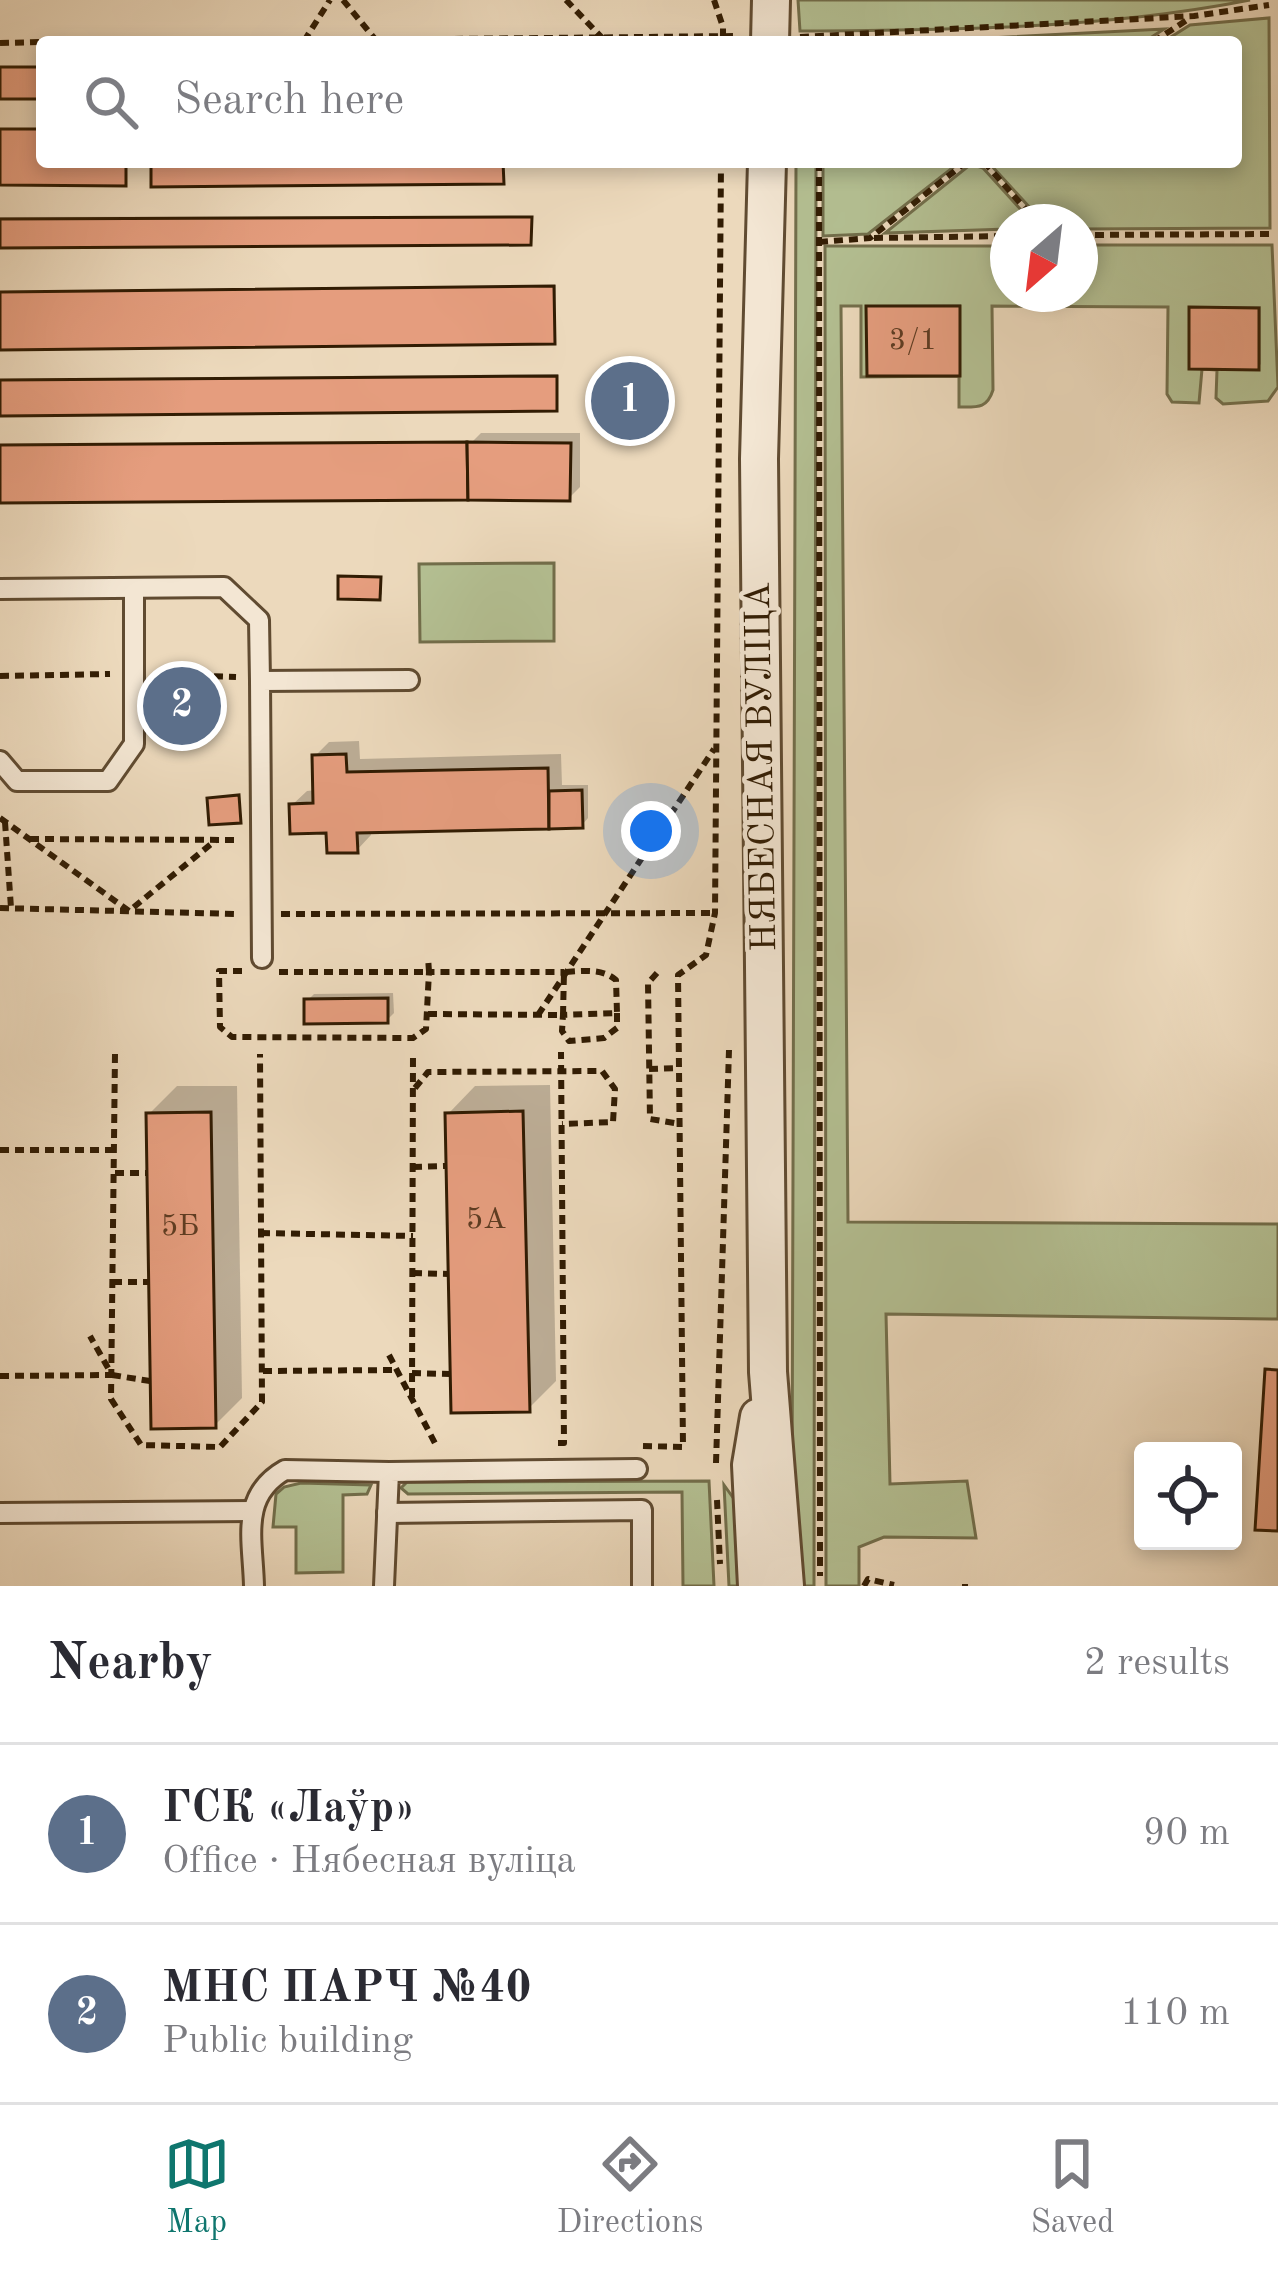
<!DOCTYPE html>
<meta charset="utf-8">
<style>
:root{--surface:#fff;--page:#f2f2f3;--text:#2b2b33;--muted:#7c7c81;--line:#e1e1e2;--accent:#0f766e}
body{margin:0;font-family:"Old Standard TT",serif;background:var(--page);color:var(--text)}
.controls{position:absolute;right:36px;bottom:36px;display:grid;overflow:hidden;border-radius:12px;box-shadow:0 6px 18px #0003}
.controls button{width:108px;height:108px;display:grid;place-items:center;padding:0;border:0;border-bottom:3px solid var(--line);background:var(--surface);color:var(--text);font:60px sans-serif}
.compass{position:absolute;left:990px;top:204px;width:108px;height:108px;border-radius:50%;background:var(--surface);box-shadow:0 6px 18px #0003;rotate:208deg}
.you{position:absolute;left:651px;top:831px;width:42px;height:42px;margin:-30px;border:9px solid #fff;border-radius:50%;background:#1a73e8;box-shadow:0 0 0 18px #1a73e833}
.badge{display:grid;place-items:center;width:78px;height:78px;border-radius:50%;background:var(--accent);color:#fff;font-size:39px;font-weight:700}
.pin{position:absolute;translate:-50% -50%;border:6px solid #fff;box-shadow:0 3px 12px #0006}
.list{margin:0;padding:0;list-style:none}
h2{display:flex;justify-content:space-between;align-items:center;height:156px;margin:0;padding:0 48px;font-size:51px}
h2 small{font-size:39px;font-weight:400;color:var(--muted)}
.list li{display:grid;grid-template-columns:78px 1fr auto;gap:36px;align-items:center;box-sizing:border-box;height:180px;padding:0 48px;border-top:3px solid var(--line)}
.list b{display:block;font-size:45px;white-space:nowrap}
.list p{margin:0;font-size:39px;white-space:nowrap;color:var(--muted)}
.list em{font-size:39px;font-style:normal;color:var(--muted)}
.icon{flex:none;width:66px;height:66px;fill:none;stroke:currentColor;stroke-width:2;stroke-linecap:round;stroke-linejoin:round}
.map{position:relative;flex:none;width:1278px;height:1586px;overflow:hidden}
.search{position:absolute;background:var(--surface);box-shadow:0 6px 18px #0003;left:36px;right:36px;top:36px;height:132px;display:flex;align-items:center;gap:30px;box-sizing:border-box;padding:0 42px;border-radius:12px;color:var(--muted);font-size:45px}
.sheet{height:516px;background:var(--surface)}
nav{display:flex;justify-content:space-around;align-items:center;box-sizing:border-box;height:168px;border-top:3px solid var(--line);background:var(--surface);font-size:33px;color:var(--muted)}
nav a{display:grid;justify-items:center;gap:6px}
nav .on{color:var(--accent)}
.map>svg:first-child{display:block}
.green{fill:#b4c093;stroke:#726e4b;stroke-width:3}
.shadow{fill:#0003}
.building{fill:#e59d7e;stroke:#311c03;stroke-width:3}
.lines{fill:none;stroke-linecap:round;stroke-linejoin:round}
.service-casing{stroke:#604b31;stroke-width:24}
.minor-casing{stroke:#604b31;stroke-width:42}
.path{stroke:#311c03;stroke-width:6;stroke-dasharray:9 6;stroke-linecap:butt}
.service{stroke:#f3e6d3;stroke-width:18}
.minor{stroke:#f3e6d3;stroke-width:36}
.labels{text-anchor:middle;dominant-baseline:central;stroke-width:9;stroke-linejoin:round;paint-order:stroke}
.number-label{font-size:30px;fill:#5e3c22}
.street-label{font-size:36px;fill:#311c03;stroke:#f3e6d3}
</style>
<div class="map">
<svg width="1278" height="1586" viewBox="0 0 1278 1586">
<rect width="100%" height="100%" fill="#ecd9bc"/>
<filter id="stains"><feTurbulence type="fractalNoise" baseFrequency=".00167" numOctaves="4"/><feColorMatrix values="0 0 0 0 .2 0 0 0 0 .09 0 0 0 0 .02 0 0 0 .5 -.17"/></filter>
<radialGradient id="worn" r=".72"><stop offset=".6" stop-color="#630" stop-opacity="0"/><stop offset="1" stop-color="#630" stop-opacity=".3"/></radialGradient>
<!-- green -->
<g class="green">
<path d="M 798,0 L 1250,0 C 1103,29 950,30 800,31 Z"/>
<polygon points="1269,18 1270,228 1080,229 1080,222 1043,222 989,163 1236,162 1236,42 1163,42 1190,25"/>
<polygon points="1164,29 1144,42 911,42"/>
<polygon points="796,162 816,162 814,1586 796,1586 792,1506"/>
<polygon points="823,162 960,162 868,234 823,236"/>
<polygon points="971,164 983,168 1032,222 1008,222 1008,229 885,233"/>
<path d="M 1080,245 L 1272,245 L 1278,387 L 1268,401 L 1223,404 L 1216,398 L 1217,370 L 1202,369 L 1199,403 L 1172,402 L 1167,394 L 1168,307 L 992,306 L 993,390 C 987,409 977,407 959,407 L 959,376 L 861,377 L 861,306 L 841,306 L 848,1222 L 1278,1224 L 1278,1319 L 886,1314 L 890,1484 L 967,1481 L 976,1538 L 884,1537 L 859,1547 L 859,1586 L 826,1586 L 825,246 L 1008,246 L 1008,294 L 1080,294 Z"/>
<polygon points="554,563 554,641 420,642 419,564"/>
<polygon points="709,1481 714,1586 683,1586 682,1492 408,1494 401,1488 407,1482"/>
<polygon points="301,1483 371,1485 367,1494 343,1495 343,1572 296,1573 296,1527 273,1527 276,1494 284,1487"/>
<polygon points="724,1485 734,1499 738,1586 729,1586"/>
</g>
<!-- shadow -->
<g class="shadow">
<polygon points="0,128 42,128 42,162 127,162 127,180 0,182"/>
<polygon points="529,216 528,242 0,245 0,217"/>
<polygon points="556,285 554,341 0,347 0,291"/>
<polygon points="961,304 959,373 869,307 872,305"/>
<polygon points="1195,306 1261,306 1261,364 1258,367 1192,309"/>
<polygon points="558,374 556,408 0,413 0,379"/>
<polygon points="481,433 580,433 580,487 569,498 0,500 0,444 473,441"/>
<polygon points="344,575 382,576 382,594 379,597 341,577"/>
<polygon points="359,741 360,759 561,754 562,785 588,785 588,818 582,825 371,829 371,835 357,850 292,805 307,791 316,790 315,756 329,742"/>
<polygon points="393,993 394,1013 387,1020 307,1001 314,994"/>
<polygon points="550,1085 556,1381 528,1409 448,1114 475,1086"/>
<polygon points="177,1086 237,1086 242,1398 215,1425 149,1114"/>
</g>
<!-- building -->
<g class="building">
<rect x="0" y="67" width="42" height="32"/>
<polygon points="0,129 42,129 42,162 126,162 126,186 0,185"/>
<polygon points="151,162 503,162 504,184 151,187"/>
<polygon points="532,217 531,245 0,248 0,219"/>
<polygon points="554,286 555,344 0,350 0,292"/>
<polygon points="866,306 960,306 960,376 867,376"/>
<polygon points="1189,307 1259,308 1259,370 1189,369"/>
<polygon points="557,376 557,411 0,416 0,380"/>
<polygon points="467,442 468,500 0,503 0,445"/>
<polygon points="467,442 571,443 570,501 468,500"/>
<polygon points="338,576 381,577 380,600 338,599"/>
<polygon points="346,754 347,772 548,768 549,829 357,833 358,853 327,853 326,833 290,834 289,804 313,803 312,755"/>
<polygon points="582,790 583,828 549,829 549,791"/>
<polygon points="239,795 241,823 209,825 207,798"/>
<polygon points="388,998 388,1023 304,1024 304,999"/>
<polygon points="523,1111 530,1412 451,1413 445,1113"/>
<polygon points="211,1112 216,1428 151,1429 146,1113"/>
<polygon points="1265,1369 1278,1370 1278,1531 1255,1530"/>
</g>
<g class="lines">
<defs>
<g id="service">
<polyline points="0,589 224,587 259,620 260,681"/>
<polyline points="0,761 17,781 108,781 134,744 134,588"/>
<polyline points="262,958 260,681 409,680"/>
<polyline points="0,1513 252,1511"/>
<polyline points="387,1513 642,1510 642,1586"/>
<path d="M 254,1586 C 253,1540 239,1496 285,1470 L 389,1472"/>
<polyline points="384,1586 389,1472 637,1469"/>
</g>
<g id="minor">
<polyline points="770,42 771,0"/>
<polyline points="767,162 759,459 768,1372 785,1586"/>
<polyline points="757,1586 751,1465 759,1417"/>
</g>
</defs>
<!-- service casing -->
<use href="#service" class="service-casing"/>
<!-- minor casing -->
<use href="#minor" class="minor-casing"/>
<!-- path -->
<g class="path">
<polyline points="343,0 375,39"/>
<polyline points="566,0 606,42"/>
<polyline points="714,0 723,27 723,42"/>
<polyline points="800,37 1194,16 1269,5"/>
<polyline points="304,41 330,0"/>
<polyline points="154,42 739,36"/>
<polyline points="1153,42 1190,18"/>
<polyline points="0,43 42,42"/>
<polyline points="819,162 820,1576"/>
<polyline points="984,162 1037,222"/>
<polyline points="1080,235 1274,234"/>
<polyline points="874,238 1008,236"/>
<polyline points="819,242 870,238 966,162"/>
<polyline points="154,674 236,677"/>
<polyline points="0,676 110,674"/>
<polyline points="0,818 129,911 216,840"/>
<polyline points="5,822 11,908"/>
<polyline points="30,839 239,840"/>
<polyline points="0,908 238,914"/>
<polyline points="281,914 715,913"/>
<polyline points="242,971 219,971 220,1027 232,1037 413,1038 426,1029 429,972 564,972"/>
<polyline points="279,972 429,972 428,957"/>
<polyline points="657,973 648,983 650,1119 680,1124"/>
<polygon points="617,1013 617,1028 604,1038 569,1041 562,1031 563,1015"/>
<path d="M 428,1014 L 563,1015 L 564,972 C 582,971 602,968 616,980 L 617,1013"/>
<polyline points="538,1015 714,749"/>
<polyline points="115,1054 111,1399 141,1445 220,1447 262,1402 260,1054"/>
<polyline points="649,1069 679,1068"/>
<polyline points="415,1088 428,1072 602,1071 615,1089 613,1122 562,1124"/>
<polyline points="0,1150 114,1150"/>
<polyline points="413,1167 446,1166"/>
<polyline points="115,1173 147,1173"/>
<polyline points="261,1233 413,1236"/>
<polyline points="413,1273 448,1274"/>
<polyline points="113,1282 149,1282"/>
<polyline points="389,1355 437,1447"/>
<polyline points="263,1371 397,1370"/>
<polyline points="412,1373 450,1374"/>
<polyline points="112,1375 150,1381"/>
<polyline points="0,1376 112,1375 90,1336"/>
<polyline points="412,1397 413,1053"/>
<polyline points="558,1443 564,1443 561,1052"/>
<polyline points="643,1446 683,1447 678,975 706,955 715,913 721,162"/>
<polyline points="716,1463 729,1050"/>
<polyline points="717,1500 720,1564"/>
<polyline points="965,1584 965,1586"/>
<polyline points="864,1586 868,1579 894,1585"/>
</g>
<!-- service -->
<use href="#service" class="service"/>
<!-- minor -->
<use href="#minor" class="minor"/>
</g>
<g class="labels">
<!-- number labels -->
<g class="number-label">
<text x="913" y="341">3/1</text>
<text x="486" y="1220">5А</text>
<text x="180" y="1227">5Б</text>
</g>
<!-- street labels -->
<g class="street-label">
<text transform="translate(763 767) rotate(-91)">НЯБЕСНАЯ ВУЛІЦА</text>
</g>
</g>
<rect width="100%" height="100%" filter="url(#stains)"/>
<rect width="100%" height="100%" fill="url(#worn)"/>
</svg>
<div class="controls">
<button><svg class="icon" aria-label="locate" viewBox="0 0 24 24"><circle cx="12" cy="12" r="6"/><path d="M12 2v4M12 18v4M2 12h4M18 12h4"/></svg></button>
</div>
<svg class="compass" viewBox="-18 -18 36 36"><path d="M0-13l5 13h-10z" fill="#e53935"/><path d="M0 13l5-13h-10z" fill="#7c7c81"/></svg>
<div class="you"></div>
<div class="pin badge" style="left:630px;top:401px;background:#5c6f8a">1</div>
<div class="pin badge" style="left:182px;top:706px;background:#5c6f8a">2</div>
<div class="search"><svg class="icon" aria-label="search" viewBox="0 0 24 24"><circle cx="10" cy="10" r="6"/><path d="M15 15l6 6"/></svg>Search here</div>
</div>
<section class="sheet">
<h2>Nearby<small>2 results</small></h2>
<ul class="list">
<li><span class="badge" style="background:#5c6f8a">1</span><div><b>ГСК «Лаўр»</b><p>Office · Нябесная вуліца</p></div><em>90 m</em></li>
<li><span class="badge" style="background:#5c6f8a">2</span><div><b>МНС ПАРЧ №40</b><p>Public building</p></div><em>110 m</em></li>
</ul>
</section>
<nav>
<a class="on"><svg class="icon" aria-label="map" viewBox="0 0 24 24"><path d="M3 6l6-2 6 2 6-2v14l-6 2-6-2-6 2zM9 4v14M15 6v14"/></svg>Map</a>
<a><svg class="icon" aria-label="directions" viewBox="0 0 24 24"><path d="M12 3l9 9-9 9-9-9zM9 14v-3h6M13 9l2 2-2 2"/></svg>Directions</a>
<a><svg class="icon" aria-label="saved" viewBox="0 0 24 24"><path d="M7 4h10v16l-5-4-5 4z"/></svg>Saved</a>
</nav>
